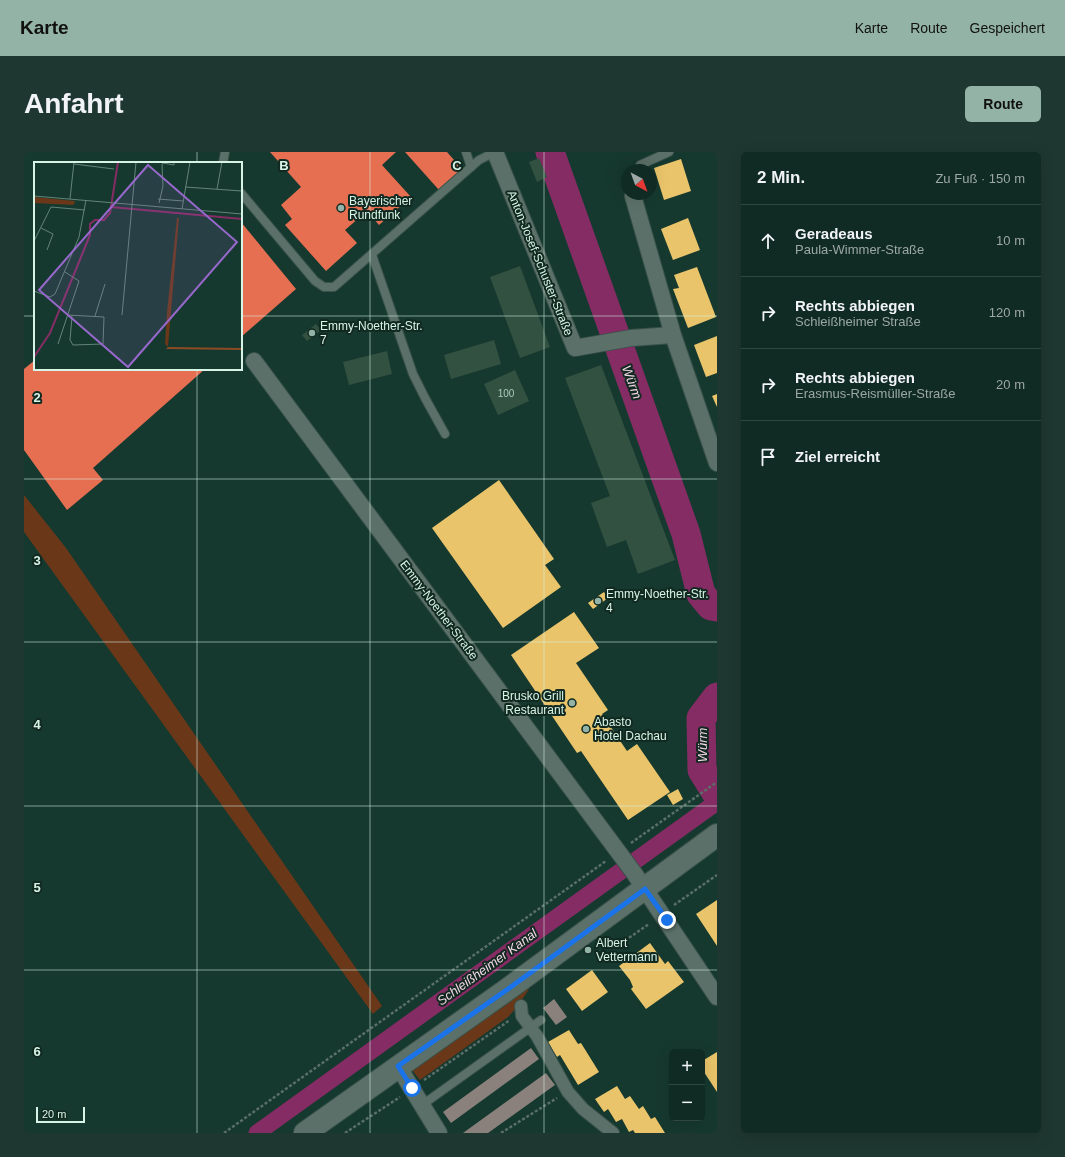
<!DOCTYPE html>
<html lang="de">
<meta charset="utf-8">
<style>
:root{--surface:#102b23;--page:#1e3730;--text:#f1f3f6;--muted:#9ca7a6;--line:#304741;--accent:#93b3a7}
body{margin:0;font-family:Helvetica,sans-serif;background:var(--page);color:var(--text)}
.controls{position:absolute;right:12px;bottom:12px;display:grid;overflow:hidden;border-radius:6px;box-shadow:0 4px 16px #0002}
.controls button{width:36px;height:36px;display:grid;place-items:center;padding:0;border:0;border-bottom:1px solid var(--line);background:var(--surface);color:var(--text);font:20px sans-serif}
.compass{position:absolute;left:597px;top:12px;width:36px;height:36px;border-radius:50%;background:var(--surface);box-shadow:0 4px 16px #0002;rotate:139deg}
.scale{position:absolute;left:12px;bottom:10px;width:49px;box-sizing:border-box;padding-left:4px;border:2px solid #d7f4e7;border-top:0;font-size:11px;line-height:14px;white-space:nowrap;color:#d7f4e7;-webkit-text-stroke:3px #112920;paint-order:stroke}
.stop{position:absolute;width:12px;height:12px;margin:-9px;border:3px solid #1a73e8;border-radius:50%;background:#fff}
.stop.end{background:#1a73e8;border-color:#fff;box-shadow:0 1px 4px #0008}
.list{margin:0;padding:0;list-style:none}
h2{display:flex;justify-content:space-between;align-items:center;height:52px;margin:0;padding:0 16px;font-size:17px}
h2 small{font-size:13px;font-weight:400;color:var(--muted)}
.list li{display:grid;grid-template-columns:26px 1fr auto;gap:12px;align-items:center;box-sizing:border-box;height:72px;padding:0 16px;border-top:1px solid var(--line)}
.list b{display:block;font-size:15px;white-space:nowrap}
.list p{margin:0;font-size:13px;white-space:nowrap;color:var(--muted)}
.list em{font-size:13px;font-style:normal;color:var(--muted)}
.icon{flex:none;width:22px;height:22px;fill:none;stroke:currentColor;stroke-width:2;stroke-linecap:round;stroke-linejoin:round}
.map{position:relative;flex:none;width:693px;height:981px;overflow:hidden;border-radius:6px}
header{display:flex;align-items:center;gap:24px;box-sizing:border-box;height:56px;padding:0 20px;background:var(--accent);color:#111}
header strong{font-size:19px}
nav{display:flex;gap:22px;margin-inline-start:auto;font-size:14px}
.intro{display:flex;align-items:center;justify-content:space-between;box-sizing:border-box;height:96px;padding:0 24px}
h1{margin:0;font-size:28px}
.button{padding:10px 18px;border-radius:6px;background:var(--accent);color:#111;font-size:14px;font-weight:700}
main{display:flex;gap:24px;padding:0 24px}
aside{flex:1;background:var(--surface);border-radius:6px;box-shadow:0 4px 16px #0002}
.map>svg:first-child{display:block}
.green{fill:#6a3818}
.homes{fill:#e9c46a}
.shops{fill:#e76f51}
.industry{fill:#8a817c}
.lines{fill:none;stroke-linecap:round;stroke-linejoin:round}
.canal{stroke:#852c64;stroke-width:17}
.river{stroke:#852c64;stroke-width:29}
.building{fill:#325141}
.service-casing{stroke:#39524a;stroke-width:10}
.pedestrian-casing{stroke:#39524a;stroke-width:14}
.minor-casing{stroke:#39524a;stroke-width:18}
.secondary-casing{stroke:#39524a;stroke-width:24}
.path{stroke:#5a6f68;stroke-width:2.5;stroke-dasharray:3 2;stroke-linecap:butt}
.service{stroke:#5b7068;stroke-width:8}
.pedestrian{stroke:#5b7068;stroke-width:12}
.minor{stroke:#5b7068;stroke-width:16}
.secondary{stroke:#5b7068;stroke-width:22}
.route{stroke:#1a73e8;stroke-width:5}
.grid{fill:none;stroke:#d7f4e7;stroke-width:1;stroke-opacity:0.55}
.poi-dot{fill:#93b3a7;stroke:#112920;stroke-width:1.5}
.labels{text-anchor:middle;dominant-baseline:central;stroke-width:4;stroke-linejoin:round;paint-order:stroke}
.number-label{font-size:10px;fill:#aecbbe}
.poi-label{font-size:12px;fill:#d7f4e7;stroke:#112920;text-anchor:start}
.street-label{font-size:12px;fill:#d7f4e7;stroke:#112920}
.water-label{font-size:13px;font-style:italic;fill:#f3d7e5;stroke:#112920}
.inset-river{fill:none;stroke:#852c64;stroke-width:2}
.inset-road{fill:none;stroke:#638479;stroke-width:1}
.view{fill:#9768cb;fill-opacity:0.15;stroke:#9768cb;stroke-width:2}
.inset-edge{fill:none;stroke:#d7f4e7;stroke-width:2}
.grid-label{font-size:13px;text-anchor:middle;font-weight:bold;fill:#d7f4e7;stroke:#112920;stroke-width:4;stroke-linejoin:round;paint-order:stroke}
</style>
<header>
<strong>Karte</strong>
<nav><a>Karte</a><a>Route</a><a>Gespeichert</a></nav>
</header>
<div class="intro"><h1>Anfahrt</h1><a class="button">Route</a></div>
<main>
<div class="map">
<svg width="693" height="981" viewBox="0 0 693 981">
<rect width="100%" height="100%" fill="#16392f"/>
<!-- green -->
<g class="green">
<polygon points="0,343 42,396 358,854 349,862 0,380"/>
<polygon points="504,835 505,837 493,855 484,865 396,928 388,918"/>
</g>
<!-- homes -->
<g class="homes">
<polygon points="657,7 667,39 640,48 630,16"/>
<polygon points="664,66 676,98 649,108 637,77"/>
<polygon points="673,115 692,165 664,176 649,137 655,136 650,123"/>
<polygon points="693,184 693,221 682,225 670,193"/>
<polygon points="693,242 693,255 688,244"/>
<polygon points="475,328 530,407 521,413 537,435 479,476 408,376"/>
<polygon points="580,440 584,446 569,457 564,451"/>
<polygon points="550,460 575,496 552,511 584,558 578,562 603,599 613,592 646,640 604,668 557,599 553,601 487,503"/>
<polygon points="654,637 659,647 649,653 643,643"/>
<polygon points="693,748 693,794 672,762"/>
<polygon points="626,791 641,812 644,809 660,830 622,857 607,837 609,835 606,828 595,814"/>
<polygon points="568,818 584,840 558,859 542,837"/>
<polygon points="545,878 554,892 557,891 575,920 554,933 536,903 533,905 524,890"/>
<polygon points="693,900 693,940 678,917 678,909"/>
<polygon points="593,934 601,947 606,944 615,957 619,954 627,967 631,965 641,981 611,981 609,978 605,980 598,967 592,970 584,957 580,960 571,947"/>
</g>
<!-- shops -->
<g class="shops">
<polygon points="246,0 372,0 358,13 387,45 355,73 343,59 321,78 333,91 302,119 261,73 268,67 257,53 277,35"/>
<polygon points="381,0 423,0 438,17 415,38"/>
<polygon points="217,70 272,137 217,185"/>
<polygon points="11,208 11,217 181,217 69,316 79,328 43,358 0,298 0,217"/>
</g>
<!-- industry -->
<g class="industry">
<polygon points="530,847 543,865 532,873 519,856"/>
<polygon points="507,896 515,907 427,971 419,960"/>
<polygon points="522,921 531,933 464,981 439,981"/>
</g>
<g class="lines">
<!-- canal -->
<polyline class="canal" points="233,981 693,650"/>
<!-- river -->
<g class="river">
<polyline points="526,0 662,382 677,442 687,454 693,455"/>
<polyline points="693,545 677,566 678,618 693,642"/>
</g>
</g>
<!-- building -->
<g class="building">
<polygon points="515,6 523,25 513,30 505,10"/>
<polygon points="496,114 526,195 496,206 466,125"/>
<polygon points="292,172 297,178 283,189 278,183"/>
<polygon points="470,188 477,212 427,227 420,203"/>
<polygon points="363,199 368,222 325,233 319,210"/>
<polygon points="577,213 651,408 614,422 602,388 583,395 567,351 586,344 541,226"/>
<polygon points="491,218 505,249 474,263 460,232"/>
</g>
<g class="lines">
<defs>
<g id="service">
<polyline points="442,0 447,15"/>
<polyline points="199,11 201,0"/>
<polyline points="615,18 616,13 645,0"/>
<polyline points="217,41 291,129 300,135 310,135 455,8 471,0"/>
<polyline points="348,103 389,222 401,246 421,282"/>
<polyline points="398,953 517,868"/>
</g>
<polyline id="pedestrian" points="497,854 498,864 513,884 544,940 559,957 589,981"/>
<g id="minor">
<polyline points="471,0 551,196 607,186 649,183"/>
<polyline points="609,44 649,183 693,311"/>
<polyline points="230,209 610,721 693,845"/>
<polyline points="374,914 415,981"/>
</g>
<polyline id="secondary" points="281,981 484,837 693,683"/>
</defs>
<!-- service casing -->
<use href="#service" class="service-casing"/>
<!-- pedestrian casing -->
<use href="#pedestrian" class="pedestrian-casing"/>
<!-- minor casing -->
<use href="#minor" class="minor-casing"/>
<!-- secondary casing -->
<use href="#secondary" class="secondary-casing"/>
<!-- path -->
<g class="path">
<polyline points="607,691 693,630"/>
<polyline points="650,753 693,723"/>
<polyline points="577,792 596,792 625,772"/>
<polyline points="400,928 486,868"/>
<polyline points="200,981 582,709"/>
<polyline points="321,981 376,945"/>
<polyline points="477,981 533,946"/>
</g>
<!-- service -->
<use href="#service" class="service"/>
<!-- pedestrian -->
<use href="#pedestrian" class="pedestrian"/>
<!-- minor -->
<use href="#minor" class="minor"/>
<!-- secondary -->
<use href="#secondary" class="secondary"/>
</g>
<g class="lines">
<!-- route -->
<polyline class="route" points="388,936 374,914 484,837 621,737 643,768"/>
</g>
<!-- grid -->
<path class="grid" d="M 173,0 L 173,11M 346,0 L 346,981M 520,0 L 520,981M 0,164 L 11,164M 217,164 L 693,164M 173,217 L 173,981M 0,327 L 693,327M 0,490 L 693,490M 0,654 L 693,654M 0,818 L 693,818"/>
<!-- markers -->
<g class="poi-dot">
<circle cx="317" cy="56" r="4"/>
<circle cx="288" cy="181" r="4"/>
<circle cx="574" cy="449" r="4"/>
<circle cx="548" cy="551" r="4"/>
<circle cx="562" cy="577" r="4"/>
<circle cx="564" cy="798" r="4"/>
</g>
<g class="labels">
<!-- number labels -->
<g class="number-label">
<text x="482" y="241">100</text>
</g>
<!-- poi labels -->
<g class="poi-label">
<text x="325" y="49">Bayerischer<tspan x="325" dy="14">Rundfunk</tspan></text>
<text x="296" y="174">Emmy-Noether-Str.<tspan x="296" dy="14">7</tspan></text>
<text x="582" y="442">Emmy-Noether-Str.<tspan x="582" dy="14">4</tspan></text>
<text x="540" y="544" text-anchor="end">Brusko Grill<tspan x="540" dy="14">Restaurant</tspan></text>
<text x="570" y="570">Abasto<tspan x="570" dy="14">Hotel Dachau</tspan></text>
<text x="572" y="791">Albert<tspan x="572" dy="14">Vettermann</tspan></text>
</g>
<!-- street labels -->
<g class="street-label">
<text transform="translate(516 111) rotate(68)">Anton-Josef-Schuster-Straße</text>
<text transform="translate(415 458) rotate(53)">Emmy-Noether-Straße</text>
</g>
<!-- water labels -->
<g class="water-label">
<text transform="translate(608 230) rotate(70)">Würm</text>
<text transform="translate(678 593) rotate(-90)">Würm</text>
<text transform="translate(463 815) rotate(-36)">Schleißheimer Kanal</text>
</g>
</g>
<!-- overview -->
<g transform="translate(10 10)">
<rect width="208" height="208" fill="#16392f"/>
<path d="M 0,35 L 41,39 L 41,40 L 39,43 L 0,41 ZM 143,56 L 145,56 L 134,185 L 131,182 L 133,150 Z" fill="#6a3818"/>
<path d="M 134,185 L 208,186 L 208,188 L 132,187 Z" fill="#8c4b23"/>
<path class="inset-river" d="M 77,45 L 208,57M 0,195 L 16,171 L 56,73 L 56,62 L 61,58 L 70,58 L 76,51 L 84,0"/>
<path class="inset-road" d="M 40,2 L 80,7M 151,25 L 208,29M 183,27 L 188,0M 0,34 L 208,52M 36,37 L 40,0M 124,37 L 149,39M 125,41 L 129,24 L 128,3 L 129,1 L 140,3 L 140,0M 148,47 L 156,0M 7,66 L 19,72 L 13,88M 0,79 L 17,45 L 51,48M 0,129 L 16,135 L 21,132 L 45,75 L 52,38M 33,153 L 70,155 L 69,182 L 39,183 L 36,178 L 38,154M 88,153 L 102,0M 61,154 L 71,122M 24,182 L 45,119 L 31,110"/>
<path class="view" d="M 114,3 L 203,80 L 94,205 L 5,128 Z"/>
<rect width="208" height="208" class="inset-edge"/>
</g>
<g class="grid-label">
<text x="260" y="18">B</text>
<text x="433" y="18">C</text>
<text x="13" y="250">2</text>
<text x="13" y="413">3</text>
<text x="13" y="577">4</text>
<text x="13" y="740">5</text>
<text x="13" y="904">6</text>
</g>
</svg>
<div class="controls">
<button>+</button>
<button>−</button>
</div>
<svg class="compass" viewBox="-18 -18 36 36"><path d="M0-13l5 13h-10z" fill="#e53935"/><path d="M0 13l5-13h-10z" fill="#9ca7a6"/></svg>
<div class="scale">20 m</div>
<div class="stop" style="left:388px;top:936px"></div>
<div class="stop end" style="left:643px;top:768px"></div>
</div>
<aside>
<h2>2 Min.<small>Zu Fuß · 150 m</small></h2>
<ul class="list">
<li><svg class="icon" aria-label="ahead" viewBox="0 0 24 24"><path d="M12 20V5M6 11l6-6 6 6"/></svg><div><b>Geradeaus</b><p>Paula-Wimmer-Straße</p></div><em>10 m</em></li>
<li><svg class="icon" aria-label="right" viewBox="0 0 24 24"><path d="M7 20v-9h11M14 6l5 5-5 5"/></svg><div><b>Rechts abbiegen</b><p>Schleißheimer Straße</p></div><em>120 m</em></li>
<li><svg class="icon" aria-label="right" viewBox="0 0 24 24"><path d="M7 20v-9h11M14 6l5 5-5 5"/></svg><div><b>Rechts abbiegen</b><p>Erasmus-Reismüller-Straße</p></div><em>20 m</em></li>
<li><svg class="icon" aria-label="arrive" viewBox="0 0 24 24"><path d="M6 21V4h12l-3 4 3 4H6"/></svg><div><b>Ziel erreicht</b></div></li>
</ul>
</aside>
</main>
